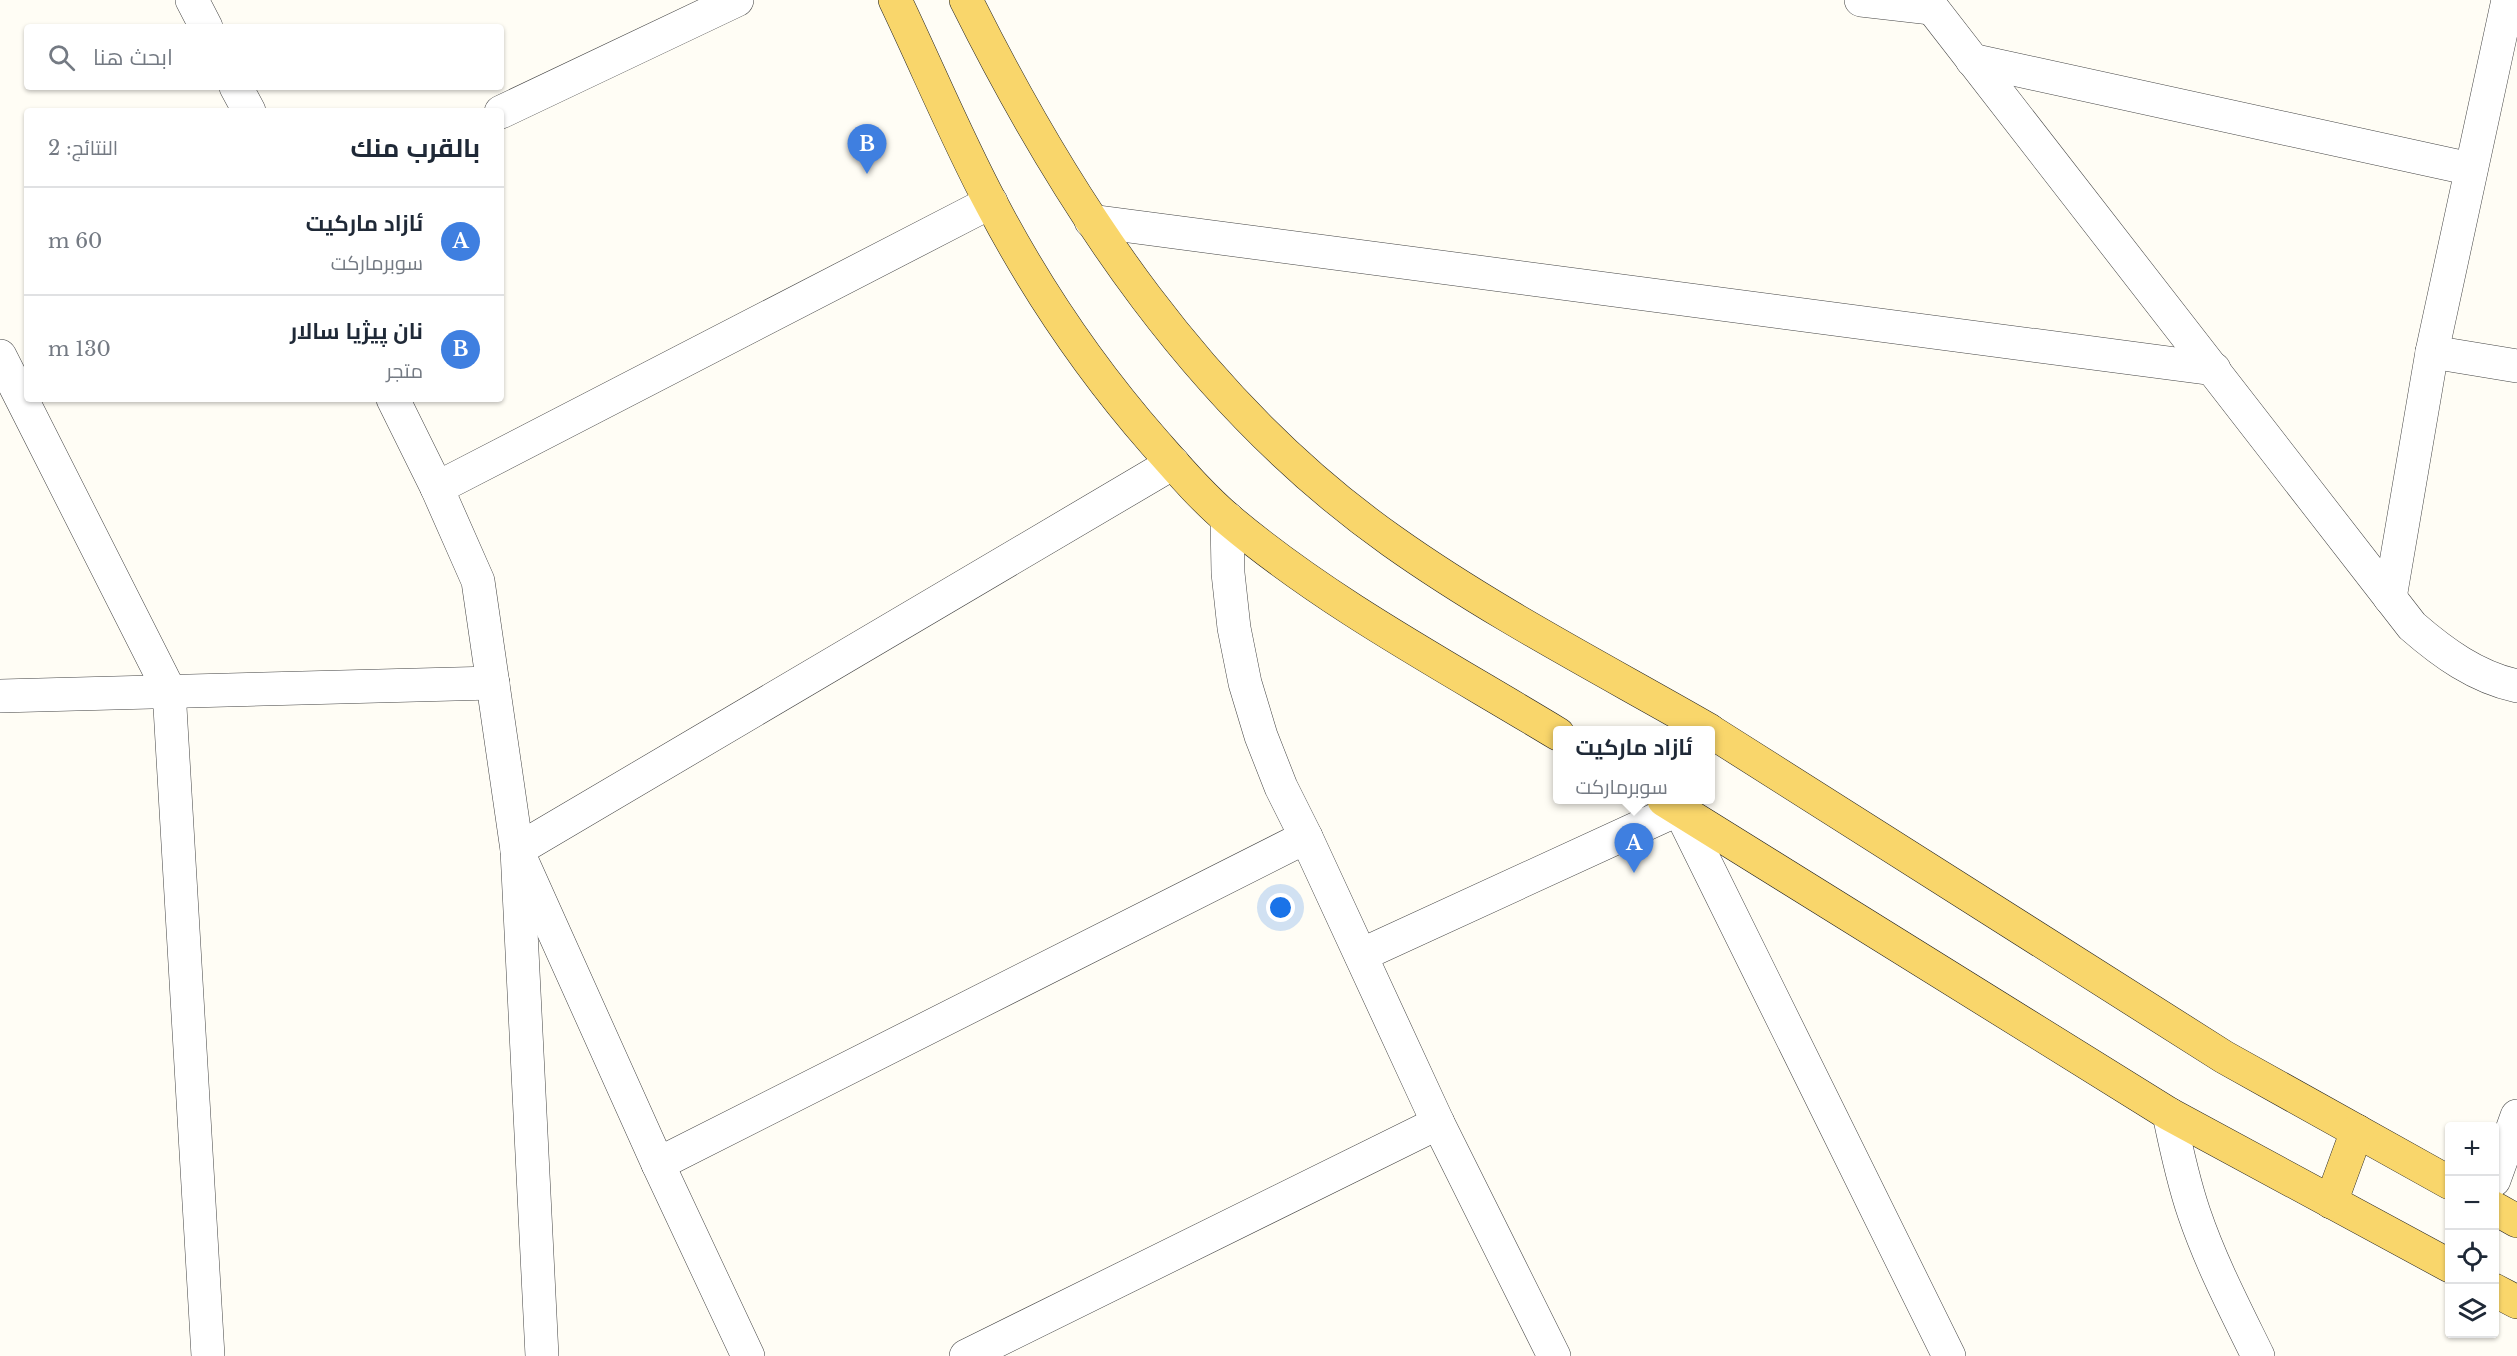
<!DOCTYPE html>
<html lang="ar">
<meta charset="utf-8">
<style>
:root{--surface:#fff;--page:#f6f6f7;--text:#1f2937;--muted:#747a83;--line:#e0e1e3;--accent:#c4262e}
body{margin:0;font-family:"Libre Baskerville",Cairo,serif;background:var(--page);color:var(--text);direction:rtl}
.controls{position:absolute;right:18px;bottom:18px;display:grid;overflow:hidden;border-radius:6px;box-shadow:0 2px 4px #0004}
.controls button{width:54px;height:54px;display:grid;place-items:center;padding:0;border:0;border-bottom:2px solid var(--line);background:var(--surface);color:var(--text);font:30px sans-serif}
.you{position:absolute;left:1281px;top:908px;width:21px;height:21px;margin:-15px;border:4px solid #fff;border-radius:50%;background:#1a73e8;box-shadow:0 0 0 9px #1a73e833}
.badge{display:grid;place-items:center;width:39px;height:39px;border-radius:50%;background:var(--accent);color:#fff;font-size:20px;font-weight:700}
.pin{position:absolute;translate:-50% -50px;filter:drop-shadow(0 2px 3px #0008)}
.pin::after{content:'';position:absolute;top:32px;width:21px;height:18px;background:inherit;clip-path:polygon(0 0,100% 0,50% 100%)}
.popup{position:absolute;left:1553px;top:726px;width:162px;height:78px;box-sizing:border-box;display:grid;place-content:center;border-radius:6px;background:var(--surface);filter:drop-shadow(0 2px 4px #0005);font-size:20px;white-space:nowrap;color:var(--muted)}
.popup b{font-size:22px;color:var(--text)}
.popup::after{content:'';position:absolute;left:50%;top:100%;margin-left:-12px;border:12px solid transparent;border-top-color:var(--surface)}
.list{margin:0;padding:0;list-style:none}
h2{display:flex;justify-content:space-between;align-items:center;height:78px;margin:0;padding:0 24px;font-size:26px}
h2 small{font-size:20px;font-weight:400;color:var(--muted)}
.list li{display:grid;grid-template-columns:39px 1fr auto;gap:18px;align-items:center;box-sizing:border-box;height:108px;padding:0 24px;border-top:2px solid var(--line)}
.list b{display:block;font-size:22px;white-space:nowrap}
.list p{margin:0;font-size:20px;white-space:nowrap;color:var(--muted)}
.list em{font-size:20px;font-style:normal;color:var(--muted)}
.icon{flex:none;width:33px;height:33px;fill:none;stroke:currentColor;stroke-width:2;stroke-linecap:round;stroke-linejoin:round}
.map{position:relative;flex:none;width:2517px;height:1356px;overflow:hidden;direction:ltr}
.search{position:absolute;background:var(--surface);box-shadow:0 2px 4px #0004;left:24px;top:24px;width:480px;height:66px;display:flex;align-items:center;gap:15px;box-sizing:border-box;padding:0 21px;border-radius:6px;color:var(--muted);font-size:22px}
.panel{position:absolute;background:var(--surface);box-shadow:0 2px 4px #0004;left:24px;top:108px;width:480px;height:294px;border-radius:6px;direction:rtl}
.map>svg:first-child{display:block}
.lines{fill:none;stroke-linecap:round;stroke-linejoin:round}
.minor-casing{stroke:#444;stroke-width:34}
.primary-casing{stroke:#222;stroke-width:34}
.minor{stroke:#fff;stroke-width:33}
.primary{stroke:#f9d66b;stroke-width:33}
</style>
<div class="map">
<svg width="2517" height="1356" viewBox="0 0 2517 1356">
<rect width="100%" height="100%" fill="#fffdf5"/>
<g class="lines">
<defs>
<g id="minor">
<polyline points="192,0 206,27"/>
<polyline points="1861,0 1931,8"/>
<path d="M 1926,0 L 2412,626 C 2443,653 2476,677 2517,686"/>
<polyline points="1972,60 2471,169"/>
<polyline points="236,87 249,111"/>
<polyline points="501,112 737,0"/>
<polyline points="1091,221 2214,369"/>
<polyline points="2432,352 2517,366"/>
<polyline points="0,356 169,690 208,1356"/>
<polyline points="393,399 437,488 478,581 517,850 542,1356"/>
<polyline points="437,488 991,202"/>
<polyline points="1227,518 1228,573 1234,628 1245,683 1261,736 1281,787 1306,837 1438,1123 1554,1356"/>
<polyline points="2390,598 2432,352 2508,0"/>
<polyline points="0,696 493,683"/>
<polyline points="1361,955 1679,809 1949,1356"/>
<path d="M 2169,1114 C 2176,1148 2183,1181 2194,1213 C 2211,1263 2235,1309 2258,1356"/>
<polyline points="658,1164 1306,837"/>
<polyline points="2494,1180 2517,1116"/>
<polyline points="748,1356 658,1164 517,850 1173,463"/>
<polyline points="966,1356 1438,1123"/>
</g>
<g id="primary">
<path d="M 895,0 C 927,67 956,137 991,203 C 1036,289 1091,370 1155,443 C 1178,469 1202,497 1229,520 C 1329,604 1446,666 1558,734"/>
<path d="M 966,0 C 1069,207 1201,406 1392,541 C 1492,612 1603,669 1709,730"/>
<polyline points="1710,731 2224,1057 2450,1183"/>
<polyline points="1664,800 2169,1114 2450,1266"/>
<polyline points="2331,1202 2357,1131"/>
<polyline points="2494,1208 2517,1221"/>
<polyline points="2494,1290 2517,1302"/>
</g>
</defs>
<!-- minor casing -->
<use href="#minor" class="minor-casing"/>
<!-- primary casing -->
<use href="#primary" class="primary-casing"/>
<!-- minor -->
<use href="#minor" class="minor"/>
<!-- primary -->
<use href="#primary" class="primary"/>
</g>
</svg>
<div class="controls">
<button>+</button>
<button>−</button>
<button><svg class="icon" aria-label="locate" viewBox="0 0 24 24"><circle cx="12" cy="12" r="6"/><path d="M12 2v4M12 18v4M2 12h4M18 12h4"/></svg></button>
<button><svg class="icon" aria-label="layers" viewBox="0 0 24 24"><path d="M12 4l9 5-9 5-9-5zM3 14l9 5 9-5"/></svg></button>
</div>
<div class="you"></div>
<div class="pin badge" style="left:1634px;top:873px;background:#3f7fe0">A</div>
<div class="popup"><b>ئازاد ماركيت</b>سوبرماركت</div>
<div class="pin badge" style="left:867px;top:174px;background:#3f7fe0">B</div>
<div class="search"><svg class="icon" aria-label="search" viewBox="0 0 24 24"><circle cx="10" cy="10" r="6"/><path d="M15 15l6 6"/></svg>ابحث هنا</div>
<section class="panel">
<h2>بالقرب منك<small>النتائج: 2</small></h2>
<ul class="list">
<li><span class="badge" style="background:#3f7fe0">A</span><div><b>ئازاد ماركيت</b><p>سوبرماركت</p></div><em>60 m</em></li>
<li><span class="badge" style="background:#3f7fe0">B</span><div><b>نان پيژيا سالار</b><p>متجر</p></div><em>130 m</em></li>
</ul>
</section>
</div>
